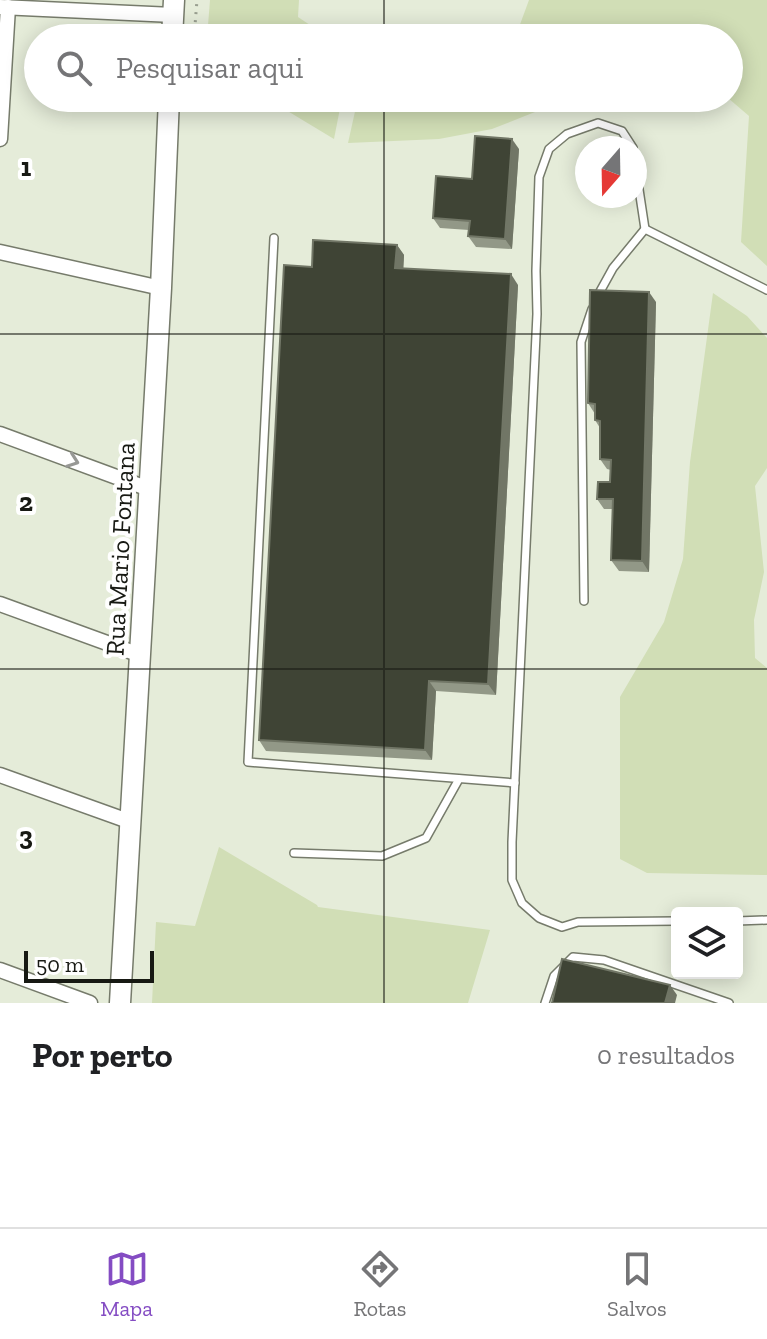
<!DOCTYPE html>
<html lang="pt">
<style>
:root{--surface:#fff;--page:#f2f2f2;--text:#202124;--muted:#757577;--line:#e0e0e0;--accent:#844cc3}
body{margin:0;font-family:"Zilla Slab",serif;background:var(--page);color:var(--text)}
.controls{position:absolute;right:24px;bottom:24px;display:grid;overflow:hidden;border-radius:8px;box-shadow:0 4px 20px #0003}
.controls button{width:72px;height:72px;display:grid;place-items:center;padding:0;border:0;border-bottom:2px solid var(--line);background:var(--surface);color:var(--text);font:40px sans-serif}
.compass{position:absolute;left:575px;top:136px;width:72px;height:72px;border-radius:50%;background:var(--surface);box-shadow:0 4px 20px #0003;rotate:200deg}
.scale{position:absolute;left:24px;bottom:20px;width:130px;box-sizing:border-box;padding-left:8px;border:4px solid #171913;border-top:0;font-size:22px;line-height:28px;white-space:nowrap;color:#171913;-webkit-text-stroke:6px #fff;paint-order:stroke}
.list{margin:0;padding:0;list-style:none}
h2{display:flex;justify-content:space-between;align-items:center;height:104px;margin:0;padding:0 32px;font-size:34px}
h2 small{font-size:26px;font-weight:400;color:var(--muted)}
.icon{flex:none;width:44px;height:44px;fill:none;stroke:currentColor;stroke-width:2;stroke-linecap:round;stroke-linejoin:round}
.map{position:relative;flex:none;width:767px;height:1003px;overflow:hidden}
.search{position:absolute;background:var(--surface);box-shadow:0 4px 20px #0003;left:24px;right:24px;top:24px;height:88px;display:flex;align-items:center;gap:20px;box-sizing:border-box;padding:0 28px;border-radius:44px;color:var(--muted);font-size:30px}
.sheet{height:224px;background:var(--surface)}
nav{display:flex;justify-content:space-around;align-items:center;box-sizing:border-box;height:112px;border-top:2px solid var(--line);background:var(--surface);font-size:22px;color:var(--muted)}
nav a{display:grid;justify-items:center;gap:4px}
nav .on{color:var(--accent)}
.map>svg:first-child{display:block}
.green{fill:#d1deb6}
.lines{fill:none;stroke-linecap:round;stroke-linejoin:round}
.lane-casing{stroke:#767b6b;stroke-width:10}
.street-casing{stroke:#767b6b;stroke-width:17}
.secondary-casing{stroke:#767b6b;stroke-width:23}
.path{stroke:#999f90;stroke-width:3;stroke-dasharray:2 6;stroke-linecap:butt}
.lane{stroke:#fff;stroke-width:7}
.street{stroke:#fff;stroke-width:14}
.secondary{stroke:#fff;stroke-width:20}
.wall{fill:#929887}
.shaded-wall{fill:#717666}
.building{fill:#3f4435;stroke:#717666;stroke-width:2}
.oneway{stroke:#979895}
.grid{fill:none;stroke:#171913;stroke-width:2;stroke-opacity:0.55}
.labels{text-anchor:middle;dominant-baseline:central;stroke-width:8;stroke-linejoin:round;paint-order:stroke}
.street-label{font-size:26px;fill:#171913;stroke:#fff}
.grid-label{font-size:26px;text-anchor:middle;font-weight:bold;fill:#171913;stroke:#fff;stroke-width:8;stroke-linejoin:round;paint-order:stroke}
</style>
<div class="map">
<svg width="767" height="1003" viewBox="0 0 767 1003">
<rect width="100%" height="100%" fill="#e5ecd9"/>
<!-- green -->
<g class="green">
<polygon points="210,0 299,0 298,17 322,33 326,38 207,38"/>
<polygon points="529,0 767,0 767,266 741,242 749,116 728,98 729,98 729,38 515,38"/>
<polygon points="266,98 342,98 334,139"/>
<polygon points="358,98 600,98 540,110 492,129 439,139 348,143"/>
<polygon points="713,293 747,316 767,338 767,468 755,486 764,572 754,620 755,658 767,668 767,875 647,873 620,859 620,697 664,622 683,559 690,462"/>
<polygon points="219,847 317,905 318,907 490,930 468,1003 152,1003 156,922 195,926"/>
</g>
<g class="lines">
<defs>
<g id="lane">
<polyline points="633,148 622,131 598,123 567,134 549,149 539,177 536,271 537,314 512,842 512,880 522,903 539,918 562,927 578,922 677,921"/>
<polyline points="635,163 645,229"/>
<polyline points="274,238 248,762 515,783"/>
<polyline points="597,297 613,268 645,229 767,290"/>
<polyline points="584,601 581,342 592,309"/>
<polyline points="294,853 382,856 426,838 459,779"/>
<polyline points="737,921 767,920"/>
<polyline points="545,1003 554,976 573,957 604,960 729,1003"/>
</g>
<g id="street">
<polyline points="0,7 173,15"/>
<polyline points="0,139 8,7"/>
<polyline points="0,252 161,288"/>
<polyline points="0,434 149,489"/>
<polyline points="0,604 140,655"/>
<polyline points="0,775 131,822"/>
<polyline points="0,970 90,1003"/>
</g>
<g id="secondary">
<polyline points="172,38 174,0"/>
<polyline points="120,1003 161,288 169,98"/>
</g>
</defs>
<!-- lane casing -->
<use href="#lane" class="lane-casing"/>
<!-- street casing -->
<use href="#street" class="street-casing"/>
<!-- secondary casing -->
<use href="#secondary" class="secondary-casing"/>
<!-- path -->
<polyline class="path" points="194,38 197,0"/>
<!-- lane -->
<use href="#lane" class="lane"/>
<!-- street -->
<use href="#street" class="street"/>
<!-- secondary -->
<use href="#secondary" class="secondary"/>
</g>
<!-- wall -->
<g class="wall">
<polygon points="519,149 512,249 476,247 468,236 469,230 440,228 433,218 472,179"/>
<polygon points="397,245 404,255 403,268 518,285 496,695 436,691 432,760 266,751 259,740 312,267"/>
<polygon points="656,302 649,572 619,571 611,560 613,509 604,509 597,499 610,482 611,470 607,469 600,459 600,428 595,420 595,414 588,403"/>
</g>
<!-- shaded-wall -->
<g class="shaded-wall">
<polygon points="512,139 519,149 512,249 505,239"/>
<polygon points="397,245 404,255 403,278 395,268"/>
<polygon points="511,274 518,285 496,695 488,684"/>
<polygon points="649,292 656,302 649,572 642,561"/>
<polygon points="429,681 436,691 432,760 425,750"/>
<polygon points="670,985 677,995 675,1003 665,1003"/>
</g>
<!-- building -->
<g class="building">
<polygon points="475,136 512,139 505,239 468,236 470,221 433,218 436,176 472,179"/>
<polygon points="313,240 397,245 395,268 511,274 488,684 429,681 425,750 259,740 284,265 312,267"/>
<polygon points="590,290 649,292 642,561 611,560 613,499 597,499 598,482 610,482 611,460 600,459 600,421 595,420 595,404 588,403"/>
<polygon points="562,959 670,985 665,1003 552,1003"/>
</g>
<!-- one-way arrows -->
<defs><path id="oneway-chevron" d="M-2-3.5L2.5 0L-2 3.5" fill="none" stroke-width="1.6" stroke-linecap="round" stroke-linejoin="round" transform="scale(2)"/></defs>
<use class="oneway" href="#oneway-chevron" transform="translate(73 461) rotate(20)"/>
<!-- grid -->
<path class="grid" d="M 384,0 L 384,38M 384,98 L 384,1003M 0,334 L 767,334M 0,669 L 767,669"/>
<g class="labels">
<!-- street labels -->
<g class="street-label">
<text transform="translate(120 549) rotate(-87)">Rua Mario Fontana</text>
</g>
</g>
<g class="grid-label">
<text x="26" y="176">1</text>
<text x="26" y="511">2</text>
<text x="26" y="845">3</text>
</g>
</svg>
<div class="controls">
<button><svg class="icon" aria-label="layers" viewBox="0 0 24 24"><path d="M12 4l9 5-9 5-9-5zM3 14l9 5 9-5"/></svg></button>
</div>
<svg class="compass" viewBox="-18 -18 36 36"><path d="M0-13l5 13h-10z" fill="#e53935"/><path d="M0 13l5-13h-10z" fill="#757577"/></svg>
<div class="scale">50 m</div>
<div class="search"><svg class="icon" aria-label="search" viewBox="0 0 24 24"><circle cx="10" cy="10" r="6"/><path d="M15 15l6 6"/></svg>Pesquisar aqui</div>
</div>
<section class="sheet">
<h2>Por perto<small>0 resultados</small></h2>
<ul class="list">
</ul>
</section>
<nav>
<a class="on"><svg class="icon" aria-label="map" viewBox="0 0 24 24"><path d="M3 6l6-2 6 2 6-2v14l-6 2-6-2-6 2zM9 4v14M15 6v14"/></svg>Mapa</a>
<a><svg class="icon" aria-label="directions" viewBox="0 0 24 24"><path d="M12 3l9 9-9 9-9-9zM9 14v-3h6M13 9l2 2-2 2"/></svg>Rotas</a>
<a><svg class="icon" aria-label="saved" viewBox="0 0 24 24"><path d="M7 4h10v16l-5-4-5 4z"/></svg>Salvos</a>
</nav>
